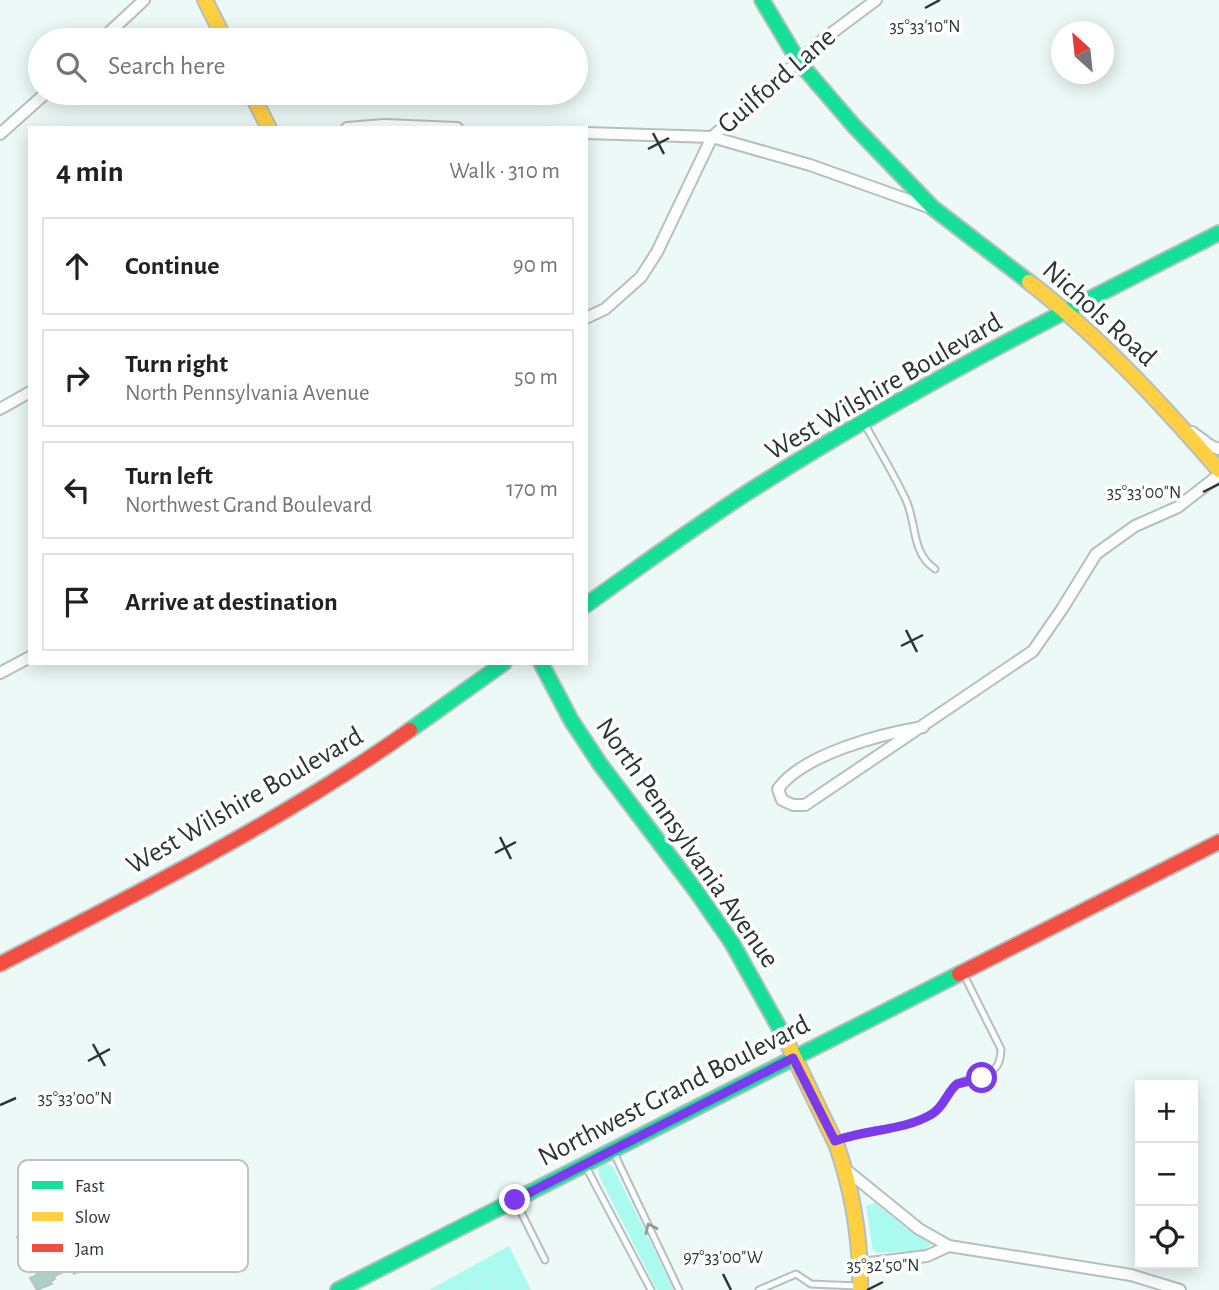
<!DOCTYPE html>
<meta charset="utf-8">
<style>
:root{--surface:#fff;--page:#f2f2f2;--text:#202124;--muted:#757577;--line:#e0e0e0}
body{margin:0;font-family:"Alegreya Sans",sans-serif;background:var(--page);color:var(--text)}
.controls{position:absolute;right:21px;bottom:21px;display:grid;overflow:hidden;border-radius:0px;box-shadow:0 4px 18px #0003}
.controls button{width:63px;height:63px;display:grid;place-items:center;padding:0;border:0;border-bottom:2px solid var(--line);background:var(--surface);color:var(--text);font:35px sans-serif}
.compass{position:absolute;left:1051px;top:21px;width:63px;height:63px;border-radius:50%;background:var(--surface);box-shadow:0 4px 18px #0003;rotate:333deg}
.stop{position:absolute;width:21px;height:21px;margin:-16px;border:5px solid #7c3aed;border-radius:50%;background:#fff}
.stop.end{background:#7c3aed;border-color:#fff;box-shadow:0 2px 7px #0008}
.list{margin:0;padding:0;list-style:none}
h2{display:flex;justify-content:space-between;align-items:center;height:91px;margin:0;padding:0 28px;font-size:30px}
h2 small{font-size:23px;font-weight:400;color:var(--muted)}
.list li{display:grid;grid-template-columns:46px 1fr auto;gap:21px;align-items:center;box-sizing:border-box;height:98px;margin:0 14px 14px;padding:0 14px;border:2px solid var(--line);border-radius:0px}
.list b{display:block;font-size:26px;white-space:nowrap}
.list p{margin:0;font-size:23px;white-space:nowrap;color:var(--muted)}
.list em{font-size:23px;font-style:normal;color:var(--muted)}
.icon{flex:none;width:38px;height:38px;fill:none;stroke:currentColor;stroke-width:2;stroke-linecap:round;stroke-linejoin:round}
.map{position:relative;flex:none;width:1219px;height:1290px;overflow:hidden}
.search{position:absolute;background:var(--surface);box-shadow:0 4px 18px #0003;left:28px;top:28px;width:560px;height:77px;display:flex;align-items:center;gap:18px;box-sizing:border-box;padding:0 24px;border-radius:38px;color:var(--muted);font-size:26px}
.panel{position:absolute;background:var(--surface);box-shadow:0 4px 18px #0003;left:28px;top:126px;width:560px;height:539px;border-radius:0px}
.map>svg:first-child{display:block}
.green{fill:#abfaef}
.building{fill:#accfcb;stroke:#b9c4c2;stroke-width:2}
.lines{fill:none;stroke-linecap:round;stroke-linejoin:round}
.lane-casing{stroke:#b5c0be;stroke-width:9}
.street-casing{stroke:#b5c0be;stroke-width:14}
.fast-casing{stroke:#b5c0be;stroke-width:18}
.slow-casing{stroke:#b5c0be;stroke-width:18}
.jam-casing{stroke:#b5c0be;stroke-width:18}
.path{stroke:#dadfdd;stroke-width:2;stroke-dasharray:2 5;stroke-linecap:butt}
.lane{stroke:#fcfefe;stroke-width:5}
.street{stroke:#fcfefe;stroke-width:10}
.fast{stroke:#16e098;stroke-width:14}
.slow{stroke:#ffcf43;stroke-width:14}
.jam{stroke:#f24e42;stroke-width:14}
.oneway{stroke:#939a99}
.route{stroke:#7c3aed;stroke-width:9}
.ticks{fill:none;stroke:#2a3634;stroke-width:2.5}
.labels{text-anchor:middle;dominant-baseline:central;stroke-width:7;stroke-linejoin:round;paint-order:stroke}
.street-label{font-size:28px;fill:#2a3634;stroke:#fff}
.key{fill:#fff;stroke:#bfc3c2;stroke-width:2}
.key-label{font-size:19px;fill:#2a3634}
.ticks-label{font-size:18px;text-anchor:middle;fill:#2a3634;stroke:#fff;stroke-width:7;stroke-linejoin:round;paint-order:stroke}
</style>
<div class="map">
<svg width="1219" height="1290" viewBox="0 0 1219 1290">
<rect width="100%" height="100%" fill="#ecf9f6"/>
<!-- green -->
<g class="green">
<polygon points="606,1163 613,1167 674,1290 657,1290 600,1178 598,1169"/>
<polygon points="875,1203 907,1229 928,1241 930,1245 924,1250 879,1253 873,1251 866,1206"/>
<polygon points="509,1246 531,1290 429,1290"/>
</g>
<!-- building -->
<polygon class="building" points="76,1225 82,1237 95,1231 108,1257 74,1274 71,1268 53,1277 55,1279 50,1282 52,1284 37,1290 30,1278 37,1275 17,1237 32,1229 36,1238 49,1232 52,1238"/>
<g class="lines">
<defs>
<g id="lane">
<path d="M 864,423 C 878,448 894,474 906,500 C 917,524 911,553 935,569"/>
<path d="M 835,1141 C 866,1129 904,1131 932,1114 C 944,1107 947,1092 957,1084 C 977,1074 1001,1080 1001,1049 L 964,975"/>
<polyline points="613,1151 679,1290"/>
<polyline points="586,1167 651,1290"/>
<polyline points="516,1202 545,1260"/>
<polyline points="759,1290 796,1274 811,1284 858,1286"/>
</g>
<g id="street">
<polyline points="101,40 144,0"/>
<polyline points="347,128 384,125 457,128"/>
<polyline points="586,133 712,137 825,38 876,0"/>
<polyline points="0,134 46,93"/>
<polyline points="586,318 605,309 641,277 657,252 712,137 810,165 931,208"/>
<polyline points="0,409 30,392"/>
<polyline points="1192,432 1211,446 1219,449"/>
<polyline points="0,673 30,657"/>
<path d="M 923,727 C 881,734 803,754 778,789 L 782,800 L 793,805 L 805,805 L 1033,651 L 1062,609 L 1096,554 L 1135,526 L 1178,507 L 1219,475"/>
<polyline points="845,1169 919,1229 949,1246 1131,1275 1180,1290"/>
<polyline points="861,1264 927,1256 949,1246"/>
</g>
<g id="fast">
<polyline points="762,0 799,62 854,126 933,208 1029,282"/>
<path d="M 586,605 C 645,563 703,520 764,482 C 910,389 1065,311 1219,233"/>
<polyline points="541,663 571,720 600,764 696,891 732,943 786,1040"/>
<polyline points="410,730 504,663"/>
<polyline points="338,1290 959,974"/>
</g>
<g id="slow">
<polyline points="205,0 225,40"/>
<polyline points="251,93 269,128"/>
<path d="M 1029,282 C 1099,336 1161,403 1219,470"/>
<path d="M 786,1040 L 837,1146 C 853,1193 861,1240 860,1290"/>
</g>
<g id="jam">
<path d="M 0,964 C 140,892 282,821 410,730"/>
<polyline points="959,974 1219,842"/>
</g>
</defs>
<!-- lane casing -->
<use href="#lane" class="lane-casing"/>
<!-- street casing -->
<use href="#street" class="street-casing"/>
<!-- fast casing -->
<use href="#fast" class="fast-casing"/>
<!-- slow casing -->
<use href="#slow" class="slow-casing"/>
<!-- jam casing -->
<use href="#jam" class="jam-casing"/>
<!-- path -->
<polyline class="path" points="465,1290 481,1277 490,1279 503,1290"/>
<!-- lane -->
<use href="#lane" class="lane"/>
<!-- street -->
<use href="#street" class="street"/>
<!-- fast -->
<use href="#fast" class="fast"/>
<!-- slow -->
<use href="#slow" class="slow"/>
<!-- jam -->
<use href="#jam" class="jam"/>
</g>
<!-- one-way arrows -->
<defs><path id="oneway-chevron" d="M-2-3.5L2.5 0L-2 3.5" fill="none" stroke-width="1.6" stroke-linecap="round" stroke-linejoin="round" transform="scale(1.75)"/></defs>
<use class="oneway" href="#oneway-chevron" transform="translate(650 1228) rotate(-116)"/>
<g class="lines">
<!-- route -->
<path class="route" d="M 515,1200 L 793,1058 L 835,1141 C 866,1129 904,1131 932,1114 C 944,1107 947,1092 957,1084 L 982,1078"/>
</g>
<!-- ticks -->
<path class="ticks" d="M 925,8 L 940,0M 653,133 L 664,154M 648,149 L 669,138M 1203,492 L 1219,484M 906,630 L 917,652M 901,646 L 923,635M 500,837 L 511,859M 495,853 L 516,842M 93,1044 L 105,1066M 88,1061 L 110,1049M 0,1105 L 16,1098M 723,1274 L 731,1290M 867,1290 L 883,1282"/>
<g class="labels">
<!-- street labels -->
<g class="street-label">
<text transform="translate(777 81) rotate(-41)">Guilford Lane</text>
<text transform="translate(1099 314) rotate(42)">Nichols Road</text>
<text transform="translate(884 387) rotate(-30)">West Wilshire Boulevard</text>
<text transform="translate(245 801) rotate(-30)">West Wilshire Boulevard</text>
<text transform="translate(687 843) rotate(55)">North Pennsylvania Avenue</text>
<text transform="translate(674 1091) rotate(-27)">Northwest Grand Boulevard</text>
</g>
</g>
<!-- legend -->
<rect x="18" y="1160" width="230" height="112" rx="10" class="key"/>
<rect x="32" y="1181" width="31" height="8" fill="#16e098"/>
<rect x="32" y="1212" width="31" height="9" fill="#ffcf43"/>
<rect x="32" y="1244" width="31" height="8" fill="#f24e42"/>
<g class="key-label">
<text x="75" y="1192">Fast</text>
<text x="75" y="1223">Slow</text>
<text x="75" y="1255">Jam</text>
</g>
<g class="ticks-label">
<text x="925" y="32">35°33'10"N</text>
<text x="1144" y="498">35°33'00"N</text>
<text x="75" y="1104">35°33'00"N</text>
<text x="723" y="1263">97°33'00"W</text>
<text x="883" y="1271">35°32'50"N</text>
</g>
</svg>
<div class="controls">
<button>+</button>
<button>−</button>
<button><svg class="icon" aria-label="locate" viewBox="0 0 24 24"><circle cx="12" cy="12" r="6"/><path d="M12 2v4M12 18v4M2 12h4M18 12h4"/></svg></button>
</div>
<svg class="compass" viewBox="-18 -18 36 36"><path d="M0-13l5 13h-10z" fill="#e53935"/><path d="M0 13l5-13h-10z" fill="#757577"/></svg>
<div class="stop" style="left:982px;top:1078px"></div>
<div class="stop end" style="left:515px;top:1200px"></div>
<div class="search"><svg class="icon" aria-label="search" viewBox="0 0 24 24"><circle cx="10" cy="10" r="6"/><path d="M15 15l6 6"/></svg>Search here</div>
<section class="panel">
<h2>4 min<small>Walk · 310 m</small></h2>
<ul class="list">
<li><svg class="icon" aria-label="ahead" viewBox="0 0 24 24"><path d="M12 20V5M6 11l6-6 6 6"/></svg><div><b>Continue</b></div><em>90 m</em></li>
<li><svg class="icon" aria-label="right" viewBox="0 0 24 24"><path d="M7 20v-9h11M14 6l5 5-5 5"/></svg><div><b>Turn right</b><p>North Pennsylvania Avenue</p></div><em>50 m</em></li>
<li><svg class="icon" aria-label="left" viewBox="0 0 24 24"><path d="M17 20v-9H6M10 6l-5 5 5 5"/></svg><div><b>Turn left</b><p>Northwest Grand Boulevard</p></div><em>170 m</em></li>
<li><svg class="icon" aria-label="arrive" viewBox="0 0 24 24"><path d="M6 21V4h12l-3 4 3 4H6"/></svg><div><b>Arrive at destination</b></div></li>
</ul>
</section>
</div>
